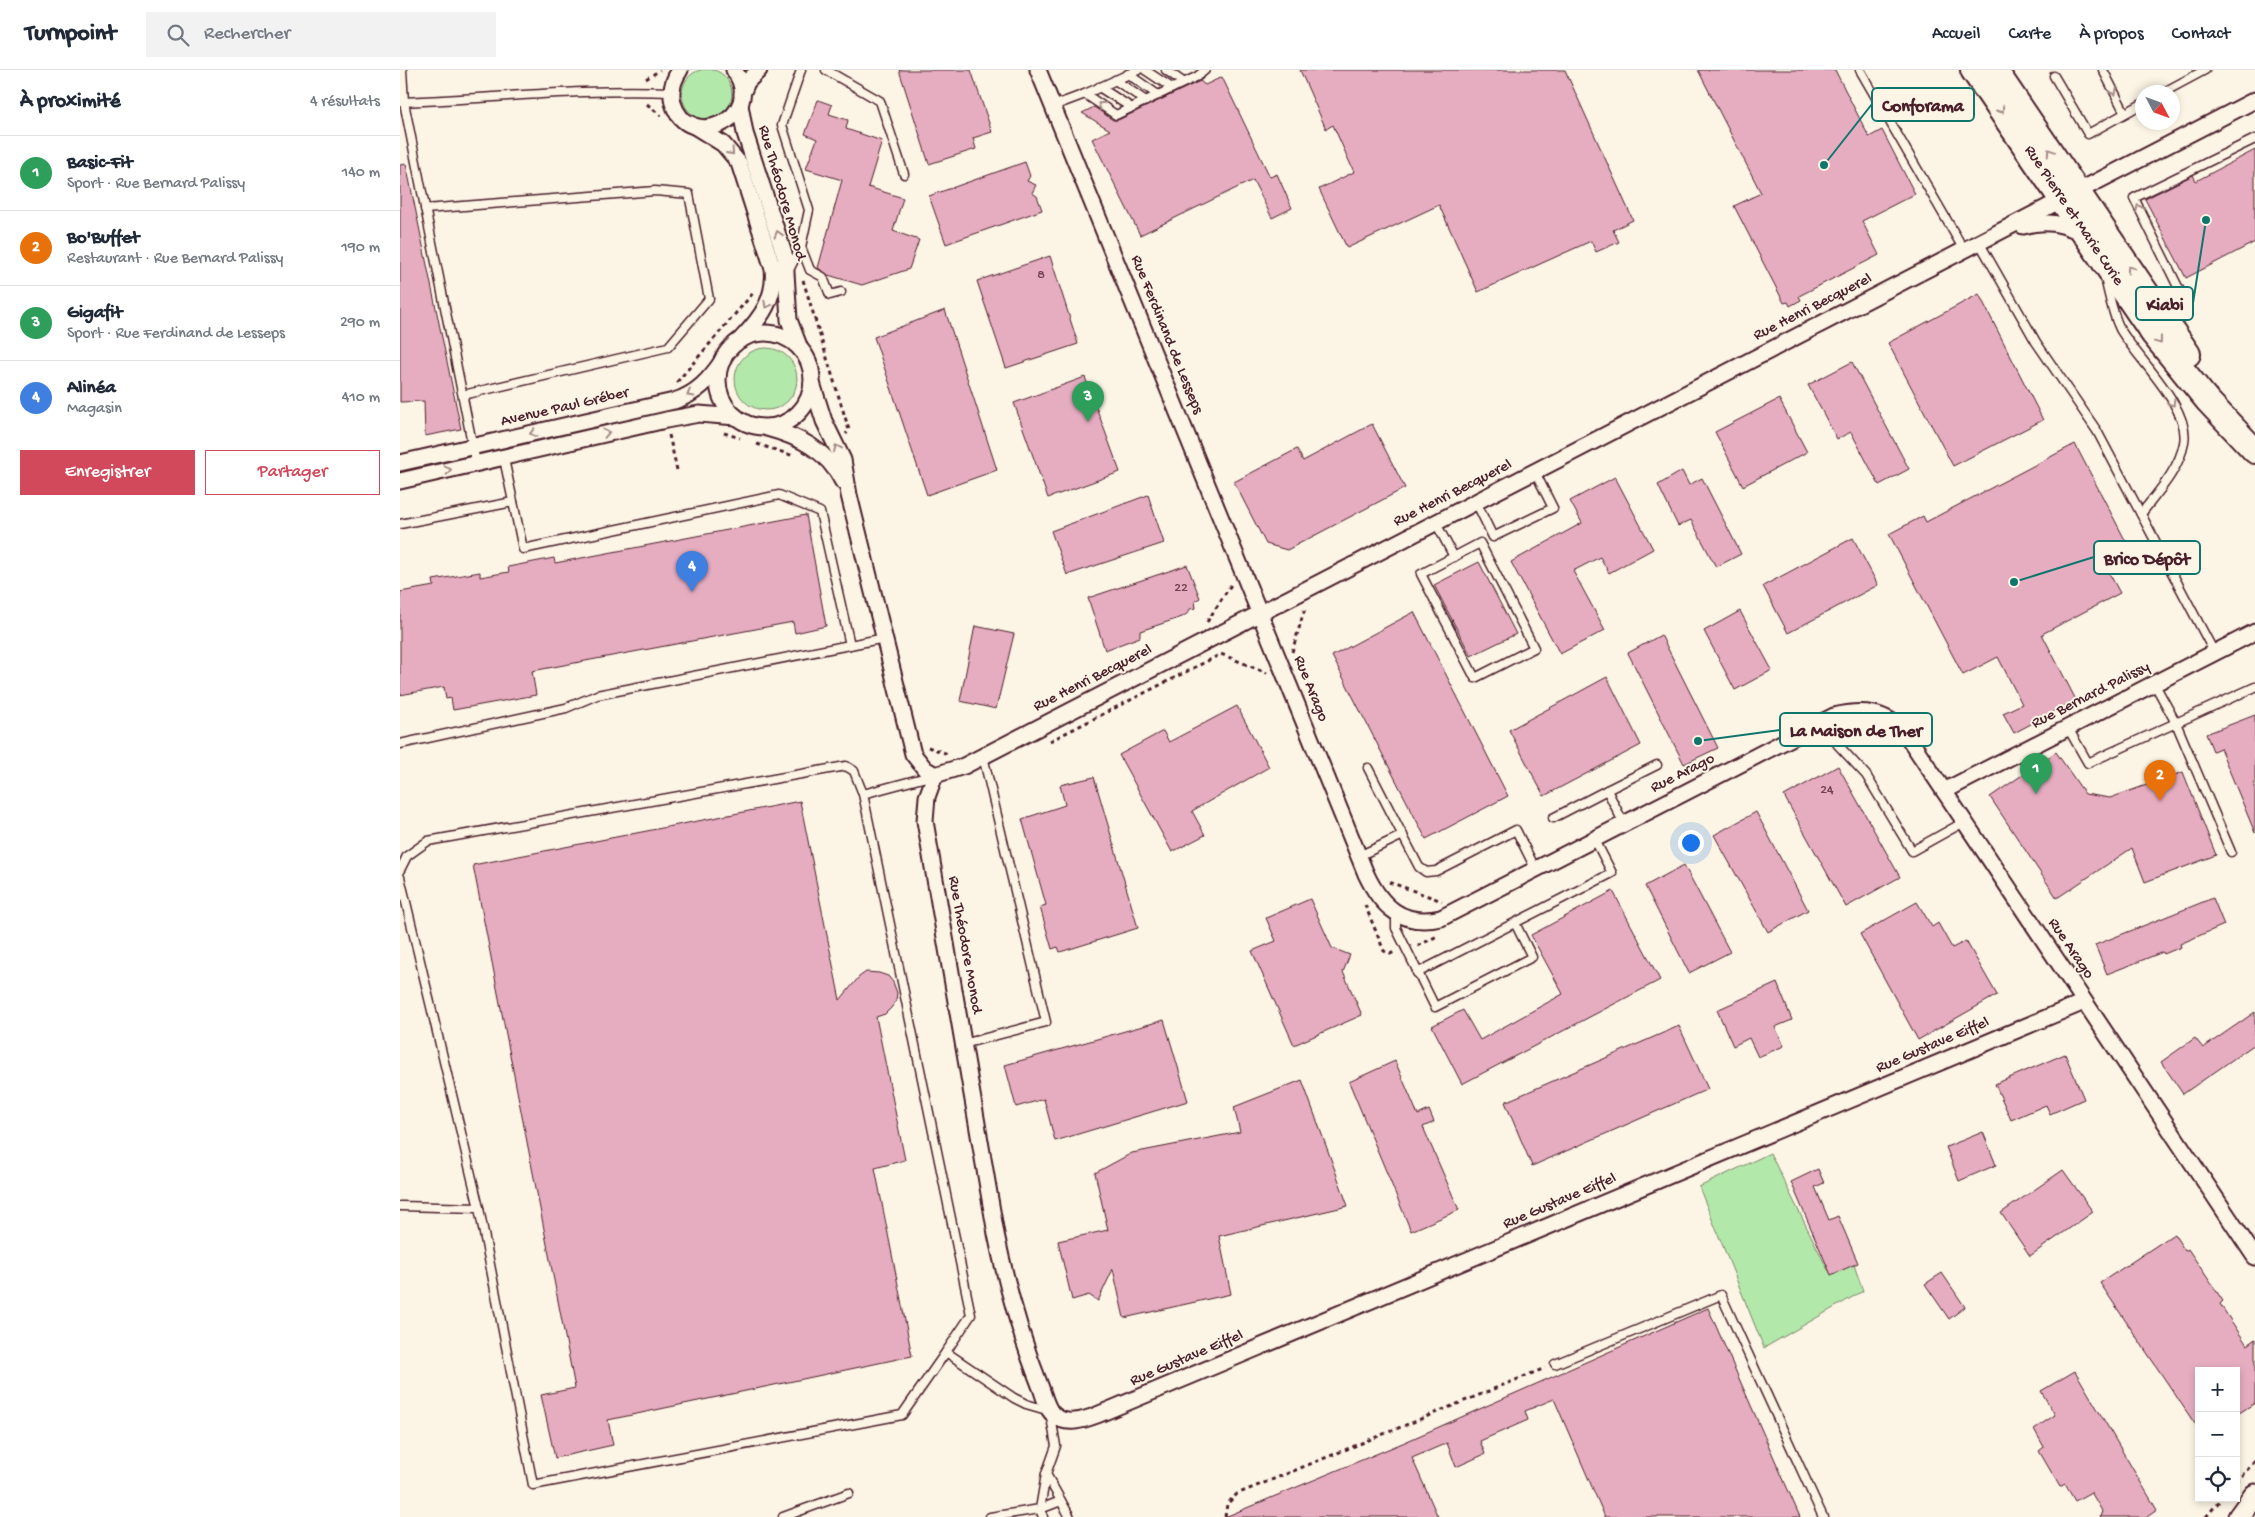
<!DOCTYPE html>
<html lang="fr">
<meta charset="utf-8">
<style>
:root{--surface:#fff;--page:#f2f2f3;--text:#1f2937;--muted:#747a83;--line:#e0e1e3;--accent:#d1495b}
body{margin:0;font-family:"Gochi Hand",sans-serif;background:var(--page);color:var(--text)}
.controls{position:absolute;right:15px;bottom:15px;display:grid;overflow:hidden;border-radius:0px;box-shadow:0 2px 8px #0003}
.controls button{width:45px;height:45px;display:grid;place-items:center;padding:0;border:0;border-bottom:1px solid var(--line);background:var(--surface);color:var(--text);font:25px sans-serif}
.compass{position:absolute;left:1735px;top:15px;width:45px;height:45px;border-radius:50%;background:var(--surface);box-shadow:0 2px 8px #0003;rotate:131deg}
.you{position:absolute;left:1290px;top:772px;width:18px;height:18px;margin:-12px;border:4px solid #fff;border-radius:50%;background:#1a73e8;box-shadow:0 0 0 8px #1a73e833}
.badge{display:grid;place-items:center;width:32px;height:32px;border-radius:50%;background:var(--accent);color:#fff;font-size:16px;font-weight:700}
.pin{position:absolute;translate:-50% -41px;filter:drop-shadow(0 1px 2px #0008)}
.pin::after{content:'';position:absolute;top:26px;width:18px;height:15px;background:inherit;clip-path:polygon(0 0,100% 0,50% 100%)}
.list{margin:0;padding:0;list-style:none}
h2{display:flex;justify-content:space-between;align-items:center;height:65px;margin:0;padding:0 20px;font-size:21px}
h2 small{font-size:16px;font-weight:400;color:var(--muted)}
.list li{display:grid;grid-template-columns:32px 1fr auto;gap:15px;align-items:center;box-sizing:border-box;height:75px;padding:0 20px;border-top:1px solid var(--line)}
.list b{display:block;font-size:19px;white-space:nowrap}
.list p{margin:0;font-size:16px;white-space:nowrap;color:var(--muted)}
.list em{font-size:16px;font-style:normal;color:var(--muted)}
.actions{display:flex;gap:10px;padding:15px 20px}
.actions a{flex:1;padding:11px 0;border:1px solid var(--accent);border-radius:0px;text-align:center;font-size:18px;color:var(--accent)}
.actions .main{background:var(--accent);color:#fff}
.icon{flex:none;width:28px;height:28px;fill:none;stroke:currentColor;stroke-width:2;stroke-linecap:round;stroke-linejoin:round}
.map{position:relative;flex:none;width:1855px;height:1447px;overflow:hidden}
header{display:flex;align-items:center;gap:30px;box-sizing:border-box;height:70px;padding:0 25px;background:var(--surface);border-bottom:1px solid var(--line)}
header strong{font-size:24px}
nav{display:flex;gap:28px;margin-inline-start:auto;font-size:18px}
.search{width:350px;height:45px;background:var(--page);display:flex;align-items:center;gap:12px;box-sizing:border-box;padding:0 18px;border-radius:0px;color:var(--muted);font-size:19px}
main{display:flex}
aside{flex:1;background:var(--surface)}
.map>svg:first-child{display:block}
.green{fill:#b2e8aa;stroke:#7e846a}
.building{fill:#e6adc1;stroke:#4a1f2b}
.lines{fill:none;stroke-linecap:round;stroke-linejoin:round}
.lane-casing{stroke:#4a1f2b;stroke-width:11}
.street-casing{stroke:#4a1f2b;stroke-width:19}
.secondary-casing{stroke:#4a1f2b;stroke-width:25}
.primary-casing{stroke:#4a1f2b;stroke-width:28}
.path{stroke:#4a1f2b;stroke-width:3;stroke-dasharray:4 4;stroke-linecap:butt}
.lane{stroke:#fcf5e5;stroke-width:8}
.street{stroke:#fcf5e5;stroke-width:15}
.secondary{stroke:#fcf5e5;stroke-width:21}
.primary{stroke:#fcf5e5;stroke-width:24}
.oneway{stroke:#a38a88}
.labels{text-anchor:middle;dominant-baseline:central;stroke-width:4;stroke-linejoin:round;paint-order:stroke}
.number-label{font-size:14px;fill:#714250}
.street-label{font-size:16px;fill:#4a1f2b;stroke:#fcf5e5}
.leader{fill:none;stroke:#0f766e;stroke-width:2}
.callout-dot{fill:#0f766e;stroke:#fcf5e5;stroke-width:2}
.callout{fill:#fcf5e5;stroke:#0f766e;stroke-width:2}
.callout-label{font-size:18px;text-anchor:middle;font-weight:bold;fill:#4a1f2b}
</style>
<header>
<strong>Turnpoint</strong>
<div class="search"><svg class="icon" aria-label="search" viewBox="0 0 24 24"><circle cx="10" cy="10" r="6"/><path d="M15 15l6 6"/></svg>Rechercher</div>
<nav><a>Accueil</a><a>Carte</a><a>À propos</a><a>Contact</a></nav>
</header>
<main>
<aside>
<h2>À proximité<small>4 résultats</small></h2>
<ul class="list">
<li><span class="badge" style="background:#2e9e5b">1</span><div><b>Basic-Fit</b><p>Sport · Rue Bernard Palissy</p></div><em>140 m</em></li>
<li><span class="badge" style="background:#e8710a">2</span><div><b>Bo'Buffet</b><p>Restaurant · Rue Bernard Palissy</p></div><em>190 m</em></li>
<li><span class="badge" style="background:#2e9e5b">3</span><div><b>Gigafit</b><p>Sport · Rue Ferdinand de Lesseps</p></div><em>290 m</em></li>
<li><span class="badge" style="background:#3f7fe0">4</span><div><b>Alinéa</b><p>Magasin</p></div><em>410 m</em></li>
</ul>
<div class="actions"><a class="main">Enregistrer</a><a>Partager</a></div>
</aside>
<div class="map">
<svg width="1855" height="1447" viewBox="0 0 1855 1447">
<rect width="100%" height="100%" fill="#fcf5e5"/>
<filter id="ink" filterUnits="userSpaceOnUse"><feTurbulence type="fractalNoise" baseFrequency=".02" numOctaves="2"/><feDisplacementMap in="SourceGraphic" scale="10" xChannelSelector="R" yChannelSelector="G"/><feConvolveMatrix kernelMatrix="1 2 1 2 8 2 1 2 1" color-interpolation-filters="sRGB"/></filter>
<g filter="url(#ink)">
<!-- green -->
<g class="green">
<circle cx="307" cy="24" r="25"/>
<circle cx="366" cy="309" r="31"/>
<polygon points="1370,1083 1428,1200 1454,1195 1463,1221 1364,1278 1299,1117"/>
</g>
<!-- building -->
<g class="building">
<polygon points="499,0 571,0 592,62 573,68 576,79 529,94"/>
<polygon points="900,0 1165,0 1233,150 1213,160 1219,172 1196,182 1191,171 1078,222 1039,135 947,178 919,119 954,102 933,55 926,59"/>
<polygon points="1298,0 1435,0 1469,67 1482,60 1515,124 1462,151 1479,185 1399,226 1401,230 1390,236 1388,232 1384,233 1334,136 1361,123"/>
<polygon points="822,7 870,107 877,104 892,138 872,148 853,110 740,165 692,69 710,60 682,43 694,37 713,50 718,50 800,11 805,15"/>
<polygon points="418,30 432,35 429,44 448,50 446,59 482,71 468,117 503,128 493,161 519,170 509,199 462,215 428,205 418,198 442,110 406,99 417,69 405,64"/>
<polygon points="1855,80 1855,172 1786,208 1745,129 1793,105 1796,111"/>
<polygon points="625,92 630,106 627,111 636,115 632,123 637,126 642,140 546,174 529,126"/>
<polygon points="6,94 61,359 25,366 24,331 0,332 0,95"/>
<polygon points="650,186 678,274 606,298 577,211"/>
<polygon points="1579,224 1643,350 1553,396 1488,273"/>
<polygon points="545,240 597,400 527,425 474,267"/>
<polygon points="1452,292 1509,399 1479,415 1451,362 1437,369 1408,315"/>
<polygon points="685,307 720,402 648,428 614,333"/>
<polygon points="1379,329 1407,382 1343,416 1315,362"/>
<polygon points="972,354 1005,418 887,480 866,474 834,412 897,379 903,391"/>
<polygon points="1675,374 1734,487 1708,501 1720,523 1642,564 1676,630 1614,663 1603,643 1622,634 1598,587 1563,605 1489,464 1523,446 1526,452"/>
<polygon points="1282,401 1289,415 1302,408 1341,484 1316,497 1291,450 1278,456 1258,415"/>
<polygon points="1215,407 1253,479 1209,503 1200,487 1173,501 1205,560 1160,584 1111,492 1182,453 1170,431"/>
<polygon points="748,425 764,473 667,505 651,461"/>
<polygon points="406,445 426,556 395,563 393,552 132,601 136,625 53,640 51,628 46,629 44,617 0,625 0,522 34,516 33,510 80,502 80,507 109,502 108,497 154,488 155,493 171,490"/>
<polygon points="1453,468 1478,515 1388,563 1363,516"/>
<polygon points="1079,492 1116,564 1071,586 1034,515"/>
<polygon points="787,495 800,528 795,531 796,538 790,539 788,543 782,547 740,561 740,567 705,580 688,528"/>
<polygon points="1340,541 1372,600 1335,620 1304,561"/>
<polygon points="1014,542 1108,726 1026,769 932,586"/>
<polygon points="575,556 614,564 596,639 560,631"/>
<polygon points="1261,565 1318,678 1284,694 1228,583"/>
<polygon points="1207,607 1241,675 1144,726 1109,660"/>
<polygon points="837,636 869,697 792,741 805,765 772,782 719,685 763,661 769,672"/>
<polygon points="1855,645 1855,763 1820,678 1813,681 1806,664"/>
<polygon points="1656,682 1685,724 1710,728 1783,702 1816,785 1745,812 1732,778 1657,828 1590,727"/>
<polygon points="1438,696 1500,807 1446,837 1384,726"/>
<polygon points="694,707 738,858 660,882 658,877 652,879 640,837 646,835 622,749 665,735 660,715"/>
<polygon points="400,731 440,930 459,907 466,902 479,903 488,906 493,912 497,923 496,931 491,938 485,944 476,947 505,1090 475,1098 512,1286 208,1350 213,1375 155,1388 141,1325 175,1318 73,795"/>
<polygon points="1356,742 1408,840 1368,862 1314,765"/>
<polygon points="1284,795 1330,882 1289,903 1245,816"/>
<polygon points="1213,821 1260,910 1062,1014 1032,956 1063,940 1080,970 1163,924 1131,865"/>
<polygon points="1813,828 1824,855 1780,874 1781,877 1764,884 1763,882 1707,904 1695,875"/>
<polygon points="910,829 932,878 950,885 943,902 962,945 894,975 852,881 876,871 866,848"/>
<polygon points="1517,832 1532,857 1538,853 1552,878 1566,871 1597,925 1518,970 1460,864"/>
<polygon points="1377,913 1392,950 1375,957 1384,976 1358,987 1349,968 1333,976 1317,940"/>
<polygon points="1855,942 1855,974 1783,1024 1761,992 1795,968 1803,978"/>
<polygon points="764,950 788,1031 655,1071 644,1029 616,1037 605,995"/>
<polygon points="1279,956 1308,1019 1132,1096 1105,1032"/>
<polygon points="1665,984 1684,1029 1650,1044 1646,1035 1611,1050 1595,1014"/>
<polygon points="995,991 1018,1045 1029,1040 1034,1052 1023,1057 1059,1140 1011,1161 949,1012"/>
<polygon points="902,1010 948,1136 819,1166 831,1224 724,1248 713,1199 698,1231 689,1225 672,1230 658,1171 708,1160 695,1103 732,1083 840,1062 834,1037"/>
<polygon points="1583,1062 1596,1095 1559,1111 1546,1077"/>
<polygon points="1418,1099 1424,1113 1415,1117 1429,1150 1438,1146 1458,1193 1431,1205 1391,1112"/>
<polygon points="1663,1100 1693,1142 1630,1186 1601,1143"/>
<polygon points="1774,1164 1785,1181 1788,1179 1823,1231 1820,1234 1847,1275 1855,1269 1855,1333 1836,1345 1836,1301 1799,1301 1799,1360 1700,1213"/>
<polygon points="1542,1203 1565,1237 1549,1249 1525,1214"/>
<polygon points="1308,1238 1400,1447 1205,1447 1154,1329 1125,1341 1128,1350 1080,1371 1085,1384 1056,1397 1047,1373 1012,1388 1038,1447 825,1447 1005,1372"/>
<polygon points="1675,1301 1757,1440 1747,1447 1700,1447 1702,1441 1691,1422 1675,1431 1665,1414 1660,1417 1639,1381 1644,1377 1634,1359 1655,1345 1641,1321"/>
</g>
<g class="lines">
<defs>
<g id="lane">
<polyline points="2,0 4,32 76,393"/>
<polyline points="426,0 480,31 504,104"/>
<polyline points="745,0 772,18"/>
<polyline points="766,0 783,12"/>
<polyline points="1460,0 1564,180"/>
<polyline points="1703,0 1725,43"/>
<polyline points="728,4 758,25"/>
<polyline points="1654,6 1688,64 1742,34"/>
<polyline points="715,10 746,31"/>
<polyline points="699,17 732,38"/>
<polyline points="1764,22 1805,0"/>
<polyline points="685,24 738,0"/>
<path d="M 0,32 C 90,29 181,18 272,22"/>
<polyline points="653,36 685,24 716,45 798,6 805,0"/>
<polyline points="25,139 255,121 289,124 309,229 268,277 63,325"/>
<polyline points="1579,172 1636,272 1697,361 1814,582"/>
<polyline points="401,177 410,200 423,207 430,225 441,222"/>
<polyline points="389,200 401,177 409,140 382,55 401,0"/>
<path d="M 1705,208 C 1709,224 1712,243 1720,259 C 1737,289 1791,337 1784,373 C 1779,400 1757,423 1741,444"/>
<polyline points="1784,229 1734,128 1855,69"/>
<polyline points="103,384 123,479 379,425 420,442 450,575"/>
<polyline points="1076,432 1093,467 1153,438 1135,402"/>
<polyline points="1036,453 1054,487"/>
<polyline points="0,454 113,432"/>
<polygon points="1080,473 1134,578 1075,608 1021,504"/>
<polyline points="1754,613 1776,653 1831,782"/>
<polyline points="1421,652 1438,675 1466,705 1512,781 1564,752"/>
<polyline points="1668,658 1688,693 1855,617"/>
<polyline points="0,674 166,638 197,625 485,568"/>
<polyline points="968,698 1019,797 1026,802 1036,801 1116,760 1136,800"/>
<polyline points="534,705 463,724 571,1245 546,1282 614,1328 626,1334 650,1341 656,1376 646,1404 640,1439 643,1447"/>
<polyline points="1207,720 1257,695"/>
<polyline points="1153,748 1207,720 1224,754"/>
<polyline points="959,786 1003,765"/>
<polyline points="0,800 7,786 28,771 446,696 454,701 463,724"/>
<polyline points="0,807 79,1138"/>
<polyline points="996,842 996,858 1035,937 1132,887 1115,853"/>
<polyline points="1017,903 1212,803 1195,770"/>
<polyline points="563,974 646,952 583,686"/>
<polyline points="0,1136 79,1138 133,1415 502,1345 546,1282"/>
<polyline points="1155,1294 1321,1225 1423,1447"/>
<polyline points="646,1404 670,1447"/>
<polyline points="383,1447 449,1423"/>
<polyline points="590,1447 640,1439 661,1431"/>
</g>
<g id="street">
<path d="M 280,0 C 273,10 270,21 273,33 C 288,84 368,47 334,0"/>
<path d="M 638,0 L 966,804 C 981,836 1002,857 1041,848 L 1434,646 C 1462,639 1486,641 1506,664 L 1855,1187"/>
<polyline points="342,24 347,12 359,0"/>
<polyline points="340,35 345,63 385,187 389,250 399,276"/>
<path d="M 291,54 L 323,74 L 339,93 L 373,199 C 376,228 361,248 342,268"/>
<path d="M 1623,156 C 1644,150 1663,152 1682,164"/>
<circle cx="365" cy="310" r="47"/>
<path d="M 412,313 L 424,351 L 443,390 L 449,425 L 513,684 L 525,699 L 535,705 L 527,727 L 525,751 L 596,1164 C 607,1217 621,1268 641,1318 C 644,1326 647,1340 654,1345 C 666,1356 684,1350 697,1345 L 1684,932"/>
<path d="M 367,358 C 400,367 427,380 443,412"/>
<path d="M 0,393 L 274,331 C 297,324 310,309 323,290"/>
<polyline points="0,411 266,350 299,344 336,347"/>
<polyline points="535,705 564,696 1855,30"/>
<polyline points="1544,721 1855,562"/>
</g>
<polyline id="secondary" points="1839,1447 1855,1425"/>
<g id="primary">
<polyline points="1573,0 1754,265 1807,330 1855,381"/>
<polyline points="1595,0 1788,284"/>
</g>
</defs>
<!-- lane casing -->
<use href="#lane" class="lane-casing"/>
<!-- street casing -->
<use href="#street" class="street-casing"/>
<!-- secondary casing -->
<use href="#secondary" class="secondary-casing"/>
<!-- primary casing -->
<use href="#primary" class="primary-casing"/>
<!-- path -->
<g class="path">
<polyline points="246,9 260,0"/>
<polyline points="247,34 261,46"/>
<polyline points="403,210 449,360 446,364"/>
<polyline points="277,312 354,222"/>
<polyline points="324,363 340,368"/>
<polyline points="269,365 277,400"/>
<polyline points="357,374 394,386"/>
<polyline points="807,552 832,513"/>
<polyline points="892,582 905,538"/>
<polyline points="650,671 821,584 867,603"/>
<polyline points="528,677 548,684"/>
<polyline points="989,812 1042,831"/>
<polyline points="965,835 984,881 990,884 995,882"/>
<polyline points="1018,876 1039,865"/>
<polyline points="1836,1412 1855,1391"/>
<polyline points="825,1447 827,1434 837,1424 1145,1298"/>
<polyline points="1806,1447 1822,1428"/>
</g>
<!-- lane -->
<use href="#lane" class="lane"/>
<!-- street -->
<use href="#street" class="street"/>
<!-- secondary -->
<use href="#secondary" class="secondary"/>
<!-- primary -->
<use href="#primary" class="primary"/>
</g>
<!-- one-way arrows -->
<defs><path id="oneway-chevron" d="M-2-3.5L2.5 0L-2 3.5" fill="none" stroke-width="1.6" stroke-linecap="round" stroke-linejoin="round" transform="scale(1.25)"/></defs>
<g class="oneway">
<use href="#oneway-chevron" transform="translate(1714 22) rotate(63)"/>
<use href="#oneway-chevron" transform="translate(701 35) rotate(-146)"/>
<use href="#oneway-chevron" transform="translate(1601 40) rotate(55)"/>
<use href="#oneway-chevron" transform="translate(331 82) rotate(48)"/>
<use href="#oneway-chevron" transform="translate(1650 82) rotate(-124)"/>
<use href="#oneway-chevron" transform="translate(1739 138) rotate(-116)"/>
<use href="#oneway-chevron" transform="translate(378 164) rotate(-107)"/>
<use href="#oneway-chevron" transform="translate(1730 199) rotate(-124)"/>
<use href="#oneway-chevron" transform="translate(367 235) rotate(118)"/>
<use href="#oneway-chevron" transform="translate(1759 271) rotate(53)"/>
<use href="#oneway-chevron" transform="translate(290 324) rotate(150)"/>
<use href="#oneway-chevron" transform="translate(1772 333) rotate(58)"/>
<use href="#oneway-chevron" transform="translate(133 363) rotate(167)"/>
<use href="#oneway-chevron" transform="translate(206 363) rotate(-13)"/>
<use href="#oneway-chevron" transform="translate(437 378) rotate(-115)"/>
<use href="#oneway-chevron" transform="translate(48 400) rotate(-13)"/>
</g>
</g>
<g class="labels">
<!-- number labels -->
<g class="number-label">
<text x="641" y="205">8</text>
<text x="781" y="518">22</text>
<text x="1427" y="720">24</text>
</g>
<!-- street labels -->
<g class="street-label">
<text transform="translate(381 123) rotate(74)">Rue Théodore Monod</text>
<text transform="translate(1673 146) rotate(56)">Rue Pierre et Marie Curie</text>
<text transform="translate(1413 238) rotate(-27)">Rue Henri Becquerel</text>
<text transform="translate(766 265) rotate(68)">Rue Ferdinand de Lesseps</text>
<text transform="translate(165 338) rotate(-13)">Avenue Paul Gréber</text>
<text transform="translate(1053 424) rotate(-27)">Rue Henri Becquerel</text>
<text transform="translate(693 609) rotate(-27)">Rue Henri Becquerel</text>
<text transform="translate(910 619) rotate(68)">Rue Arago</text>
<text transform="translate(1691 626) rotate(-27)">Rue Bernard Palissy</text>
<text transform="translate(1283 704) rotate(-27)">Rue Arago</text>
<text transform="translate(564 875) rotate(80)">Rue Théodore Monod</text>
<text transform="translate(1670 879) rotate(56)">Rue Arago</text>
<text transform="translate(1533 976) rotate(-23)">Rue Gustave Eiffel</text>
<text transform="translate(1160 1132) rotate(-23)">Rue Gustave Eiffel</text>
<text transform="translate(787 1289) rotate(-23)">Rue Gustave Eiffel</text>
</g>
</g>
<!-- callouts -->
<path class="leader" d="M1424 95L1472 34M1806 150L1793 233M1614 512L1694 487M1298 671L1380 660"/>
<g class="callout-dot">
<circle cx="1424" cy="95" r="5"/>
<circle cx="1806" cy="150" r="5"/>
<circle cx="1614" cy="512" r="5"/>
<circle cx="1298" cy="671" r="5"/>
</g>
<g class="callout">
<rect x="1472" y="18" width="102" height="33" rx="5"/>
<rect x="1736" y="217" width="57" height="33" rx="5"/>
<rect x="1694" y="471" width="106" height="33" rx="5"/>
<rect x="1380" y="643" width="152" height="33" rx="5"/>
</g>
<g class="callout-label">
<text x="1523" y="41">Conforama</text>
<text x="1765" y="240">Kiabi</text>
<text x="1747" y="494">Brico Dépôt</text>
<text x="1456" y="666">La Maison de Ther</text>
</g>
</svg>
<div class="controls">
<button>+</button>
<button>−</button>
<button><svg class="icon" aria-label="locate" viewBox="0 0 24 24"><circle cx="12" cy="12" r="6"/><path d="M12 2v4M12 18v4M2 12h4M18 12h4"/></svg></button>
</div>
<svg class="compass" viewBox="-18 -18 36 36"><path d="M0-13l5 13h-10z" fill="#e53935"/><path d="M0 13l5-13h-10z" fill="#747a83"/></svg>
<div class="you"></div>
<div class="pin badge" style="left:1636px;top:724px;background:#2e9e5b">1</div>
<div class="pin badge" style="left:1760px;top:731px;background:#e8710a">2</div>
<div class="pin badge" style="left:688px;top:352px;background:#2e9e5b">3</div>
<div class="pin badge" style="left:292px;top:522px;background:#3f7fe0">4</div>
</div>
</main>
